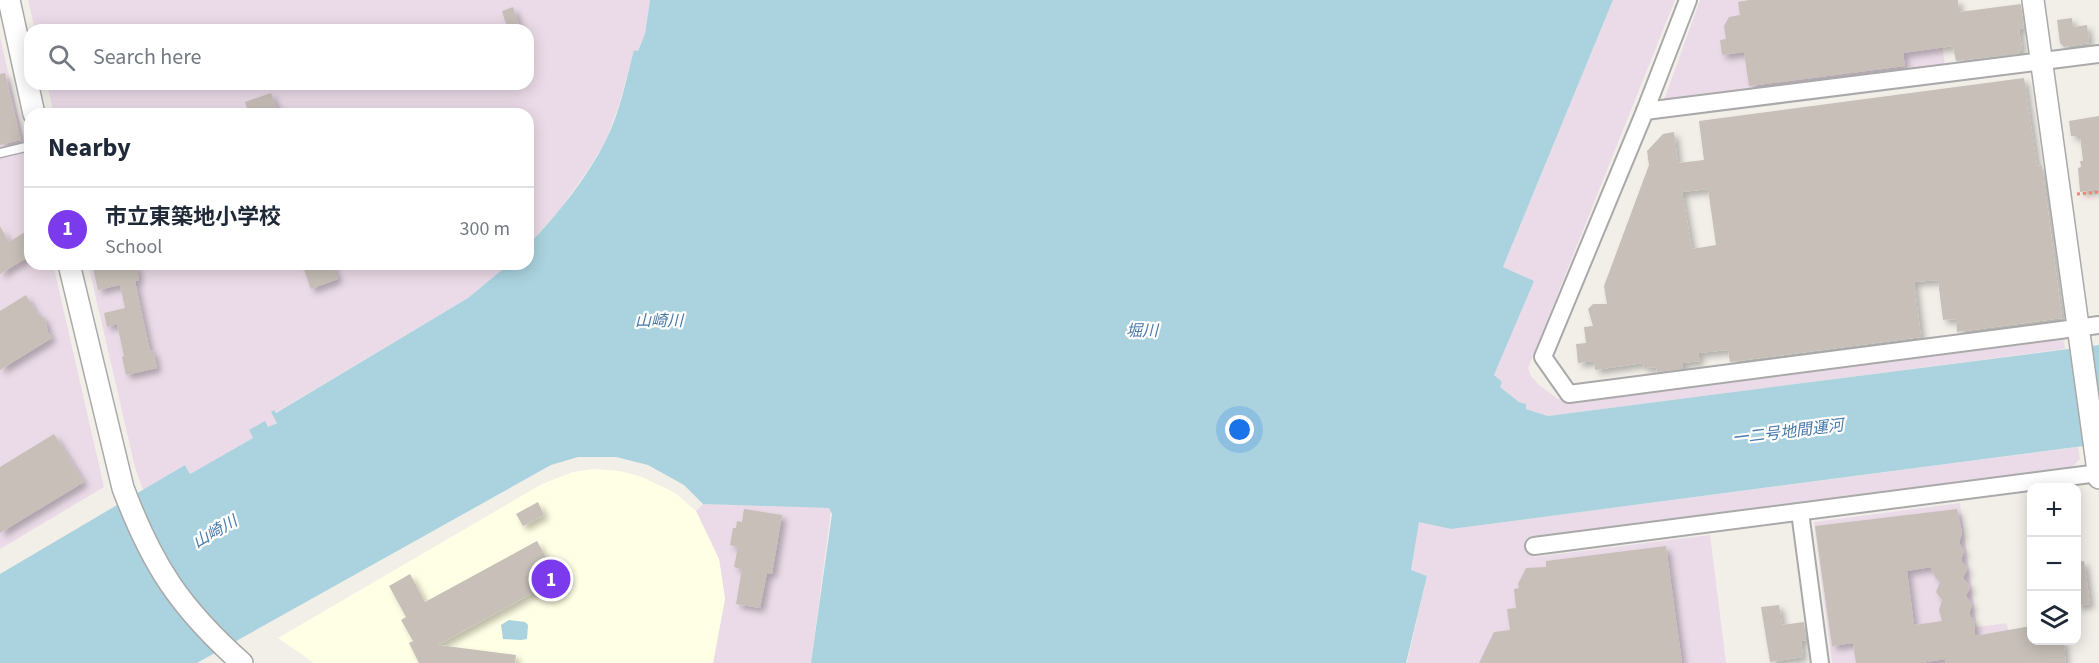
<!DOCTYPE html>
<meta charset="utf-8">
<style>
:root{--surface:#fff;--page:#f6f6f7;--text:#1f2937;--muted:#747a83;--line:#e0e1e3;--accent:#7c3aed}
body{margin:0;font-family:"Source Sans 3","Noto Sans JP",sans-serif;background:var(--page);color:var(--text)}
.controls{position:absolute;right:18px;bottom:18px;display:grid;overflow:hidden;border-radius:12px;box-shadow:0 3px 15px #0003}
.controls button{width:54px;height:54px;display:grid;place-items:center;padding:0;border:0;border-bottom:2px solid var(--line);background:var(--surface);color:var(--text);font:30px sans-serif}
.you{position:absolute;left:1240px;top:430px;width:21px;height:21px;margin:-15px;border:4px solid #fff;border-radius:50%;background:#1a73e8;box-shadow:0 0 0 9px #1a73e833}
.badge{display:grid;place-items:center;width:39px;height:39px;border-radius:50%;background:var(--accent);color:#fff;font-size:20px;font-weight:700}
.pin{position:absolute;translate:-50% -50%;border:3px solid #fff;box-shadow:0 2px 6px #0006}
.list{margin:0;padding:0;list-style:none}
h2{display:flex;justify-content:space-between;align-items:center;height:78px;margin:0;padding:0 24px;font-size:26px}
h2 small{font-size:20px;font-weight:400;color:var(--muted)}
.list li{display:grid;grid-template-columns:39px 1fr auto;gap:18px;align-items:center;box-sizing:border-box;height:84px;padding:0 24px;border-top:2px solid var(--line)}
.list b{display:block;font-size:22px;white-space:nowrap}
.list p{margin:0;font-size:20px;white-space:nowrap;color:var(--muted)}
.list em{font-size:20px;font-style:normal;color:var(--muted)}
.icon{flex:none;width:33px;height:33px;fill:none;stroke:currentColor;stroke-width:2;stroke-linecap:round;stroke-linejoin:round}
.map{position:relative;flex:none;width:2099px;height:663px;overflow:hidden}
.search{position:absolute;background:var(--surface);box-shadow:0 3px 15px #0003;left:24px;top:24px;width:510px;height:66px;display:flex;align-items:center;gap:15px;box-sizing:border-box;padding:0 21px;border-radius:18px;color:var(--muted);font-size:22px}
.panel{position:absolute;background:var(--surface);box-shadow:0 3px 15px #0003;left:24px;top:108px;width:510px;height:162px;border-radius:18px}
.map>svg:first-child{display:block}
.industrial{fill:#ebdbe8}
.education{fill:#ffffe5}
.water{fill:#aad3df}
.building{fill:#c7bfb8;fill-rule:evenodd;filter:url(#shadow)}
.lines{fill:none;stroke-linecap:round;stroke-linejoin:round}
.service-casing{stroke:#a9a9a9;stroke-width:11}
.minor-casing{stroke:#a9a9a9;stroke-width:20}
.tertiary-casing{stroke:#a9a9a9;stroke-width:24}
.path{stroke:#fa8072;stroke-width:3;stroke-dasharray:3 3;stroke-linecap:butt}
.service{stroke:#fff;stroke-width:8}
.minor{stroke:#fff;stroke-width:16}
.tertiary{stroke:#fff;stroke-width:21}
.labels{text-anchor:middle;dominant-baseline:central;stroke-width:4.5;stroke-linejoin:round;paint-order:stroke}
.water-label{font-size:16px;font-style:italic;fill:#4a7aab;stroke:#fff}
</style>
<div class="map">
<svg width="2099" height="663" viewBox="0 0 2099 663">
<defs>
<filter id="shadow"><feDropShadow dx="4.5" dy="4.5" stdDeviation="3" flood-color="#0004"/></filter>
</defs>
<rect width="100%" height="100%" fill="#f2efe9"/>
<!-- industrial -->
<g class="industrial">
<polygon points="28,0 650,0 645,34 638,51 634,50 619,105 606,140 590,167 561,208 528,245 528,114 54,114 47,84 528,84 528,30 35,30"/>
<polygon points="1613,0 1675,0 1528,368 1531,376 1539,385 1558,399 1570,399 2063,337 2065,349 1548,416 1526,409 1525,404 1519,402 1500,387 1494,375 1533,281 1503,267"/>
<polygon points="1700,0 1936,0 1945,65 1664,100"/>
<polygon points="0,37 30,167 30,264 53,264 104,487 0,549"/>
<polygon points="88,264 509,264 468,298 275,413 271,412 277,422 268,427 264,422 250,430 253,438 190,474 185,465 143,490 135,467"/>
<polygon points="2078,447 2080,459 2072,467 1532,537 1534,557 1710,535 1726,663 1407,663 1427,576 1411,570 1418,521 1451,529"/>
<polygon points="1960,503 1977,627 2007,623 2013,663 1832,663 1814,522"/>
<polygon points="703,504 828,507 831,510 811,663 713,663 725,599 719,559 696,511"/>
</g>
<!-- education -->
<polygon class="education" points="594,469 620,471 642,477 675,493 696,511 719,559 725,599 713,663 314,663 278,638 542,484 573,472"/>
<!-- water -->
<g class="water">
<path d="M 650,0 L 1613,0 L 1503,267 L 1534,281 L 1494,375 L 1502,382 L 1500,387 L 1519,402 L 1526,404 L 1526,409 L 1548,416 L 2099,345 L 2099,444 L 1451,529 L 1419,522 L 1411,570 L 1427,576 L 1406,663 L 811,663 L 832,514 L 829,508 L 703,504 L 684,485 L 648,465 L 616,457 L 578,457 L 551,465 L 197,663 L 0,663 L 0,574 L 185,465 L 190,474 L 253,438 L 249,430 L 265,421 L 268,427 L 277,423 L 271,412 L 274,410 L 276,413 L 468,298 L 509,264 L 528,264 L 528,245 C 558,214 587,178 606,140 C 620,112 626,80 634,50 L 638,51 L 645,34 Z"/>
<polygon points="509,620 525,622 528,625 527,639 521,640 503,639 501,625"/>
</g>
<!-- building -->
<g class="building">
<polygon points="1749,0 1958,0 1959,12 2021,4 2024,28 2019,29 2022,49 2018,54 1956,61 1953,46 1903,53 1905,66 1749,86 1744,52 1722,55 1720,40 1726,39 1724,26 1729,17 1740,15 1738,2"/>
<polygon points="513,7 521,30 508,30 502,11"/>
<polygon points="2072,18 2073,27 2087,25 2089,43 2064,47 2060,43 2057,20"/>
<polygon points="5,73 21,140 0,145 0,74"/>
<path d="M 2024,78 L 2037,166 L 2042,165 L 2062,318 L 1957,332 L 1956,319 L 1943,320 L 1938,280 L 1914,282 L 1921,337 L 1730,362 L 1728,350 L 1698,353 L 1700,361 L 1682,363 L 1683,369 L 1657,372 L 1656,367 L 1644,368 L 1643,363 L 1595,370 L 1594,361 L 1578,363 L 1576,344 L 1586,343 L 1584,327 L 1593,326 L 1588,309 L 1593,304 L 1607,304 L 1604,286 L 1649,165 L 1647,151 L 1663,134 L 1674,132 L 1678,163 L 1704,160 L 1699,121 ZM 1708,189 L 1716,245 L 1692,249 L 1682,192 Z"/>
<polygon points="271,93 279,114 249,114 245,102"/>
<polygon points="2099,116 2099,189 2080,192 2078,168 2081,167 2080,161 2083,161 2080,136 2071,136 2069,121"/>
<polygon points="0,226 9,242 25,232 30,240 30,256 0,274"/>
<polygon points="92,264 136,264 139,280 135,281 140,305 150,351 153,350 157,368 126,375 122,357 124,356 117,324 107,327 104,313 125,308 120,285 98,290"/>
<polygon points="302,264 332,264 338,279 311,289"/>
<polygon points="26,295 35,311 45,319 48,332 52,338 0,370 0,311"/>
<polygon points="54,434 84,482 0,533 0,467"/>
<polygon points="538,502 544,515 523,526 516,514"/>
<polygon points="744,509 782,515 772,574 767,573 760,608 736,604 742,569 734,567 738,547 730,545 733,528 736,528 737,521 742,522"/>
<path d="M 1957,509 L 1962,533 L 1959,543 L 1964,551 L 1961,560 L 1967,569 L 1963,578 L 1970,587 L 1966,596 L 1972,605 L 1969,614 L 1975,623 L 1975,636 L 2031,626 L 2031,640 L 2063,640 L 2066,663 L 1946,663 L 1945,659 L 1921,663 L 1856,663 L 1853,643 L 1832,646 L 1815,526 ZM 1931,567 L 1935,577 L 1940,582 L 1936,592 L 1942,600 L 1939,610 L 1942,621 L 1914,625 L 1907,571 Z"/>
<polygon points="537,541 558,579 438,645 516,655 515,663 419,663 409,643 413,641 401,620 406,617 389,586 410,574 425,602"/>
<polygon points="1666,546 1682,663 1479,663 1494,632 1510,630 1507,609 1516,608 1514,589 1519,588 1518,584 1526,568 1546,567 1546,561"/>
<polygon points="2084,561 2090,604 2076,606 2076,562"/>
<polygon points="1779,605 1782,625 1804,622 1806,640 1801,641 1803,657 1770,662 1761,607"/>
</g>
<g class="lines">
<defs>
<polyline id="service" points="0,153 30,146"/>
<g id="minor">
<polyline points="1688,0 1645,111 1543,357 1569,394 2099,325"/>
<polyline points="1645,111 2099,54"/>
<polyline points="1800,512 1820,663"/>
<polyline points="1534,546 2099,473"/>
</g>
<g id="tertiary">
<polyline points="9,0 34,114"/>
<polyline points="2033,0 2099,478"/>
<path d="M 69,264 L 123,488 C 152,565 180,608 242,663"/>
</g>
</defs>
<!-- service casing -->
<use href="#service" class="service-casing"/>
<!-- minor casing -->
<use href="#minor" class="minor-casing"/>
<!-- tertiary casing -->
<use href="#tertiary" class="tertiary-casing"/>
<!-- path -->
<polyline class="path" points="2077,194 2099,192"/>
<!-- service -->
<use href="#service" class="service"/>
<!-- minor -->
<use href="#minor" class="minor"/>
<!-- tertiary -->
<use href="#tertiary" class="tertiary"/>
</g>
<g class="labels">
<!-- water labels -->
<g class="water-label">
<text x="659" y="321">山崎川</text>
<text x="1142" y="331">堀川</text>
<text transform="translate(1788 432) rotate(-7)">一二号地間運河</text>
<text transform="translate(215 532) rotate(-30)">山崎川</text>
</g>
</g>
</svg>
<div class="controls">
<button>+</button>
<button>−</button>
<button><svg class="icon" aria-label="layers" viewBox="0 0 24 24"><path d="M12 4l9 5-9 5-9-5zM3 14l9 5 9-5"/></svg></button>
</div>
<div class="you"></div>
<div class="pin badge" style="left:551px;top:579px">1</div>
<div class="search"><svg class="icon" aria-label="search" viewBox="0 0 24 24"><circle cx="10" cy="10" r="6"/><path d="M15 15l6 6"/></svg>Search here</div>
<section class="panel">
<h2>Nearby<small></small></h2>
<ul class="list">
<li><span class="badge">1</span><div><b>市立東築地小学校</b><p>School</p></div><em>300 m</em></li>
</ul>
</section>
</div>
